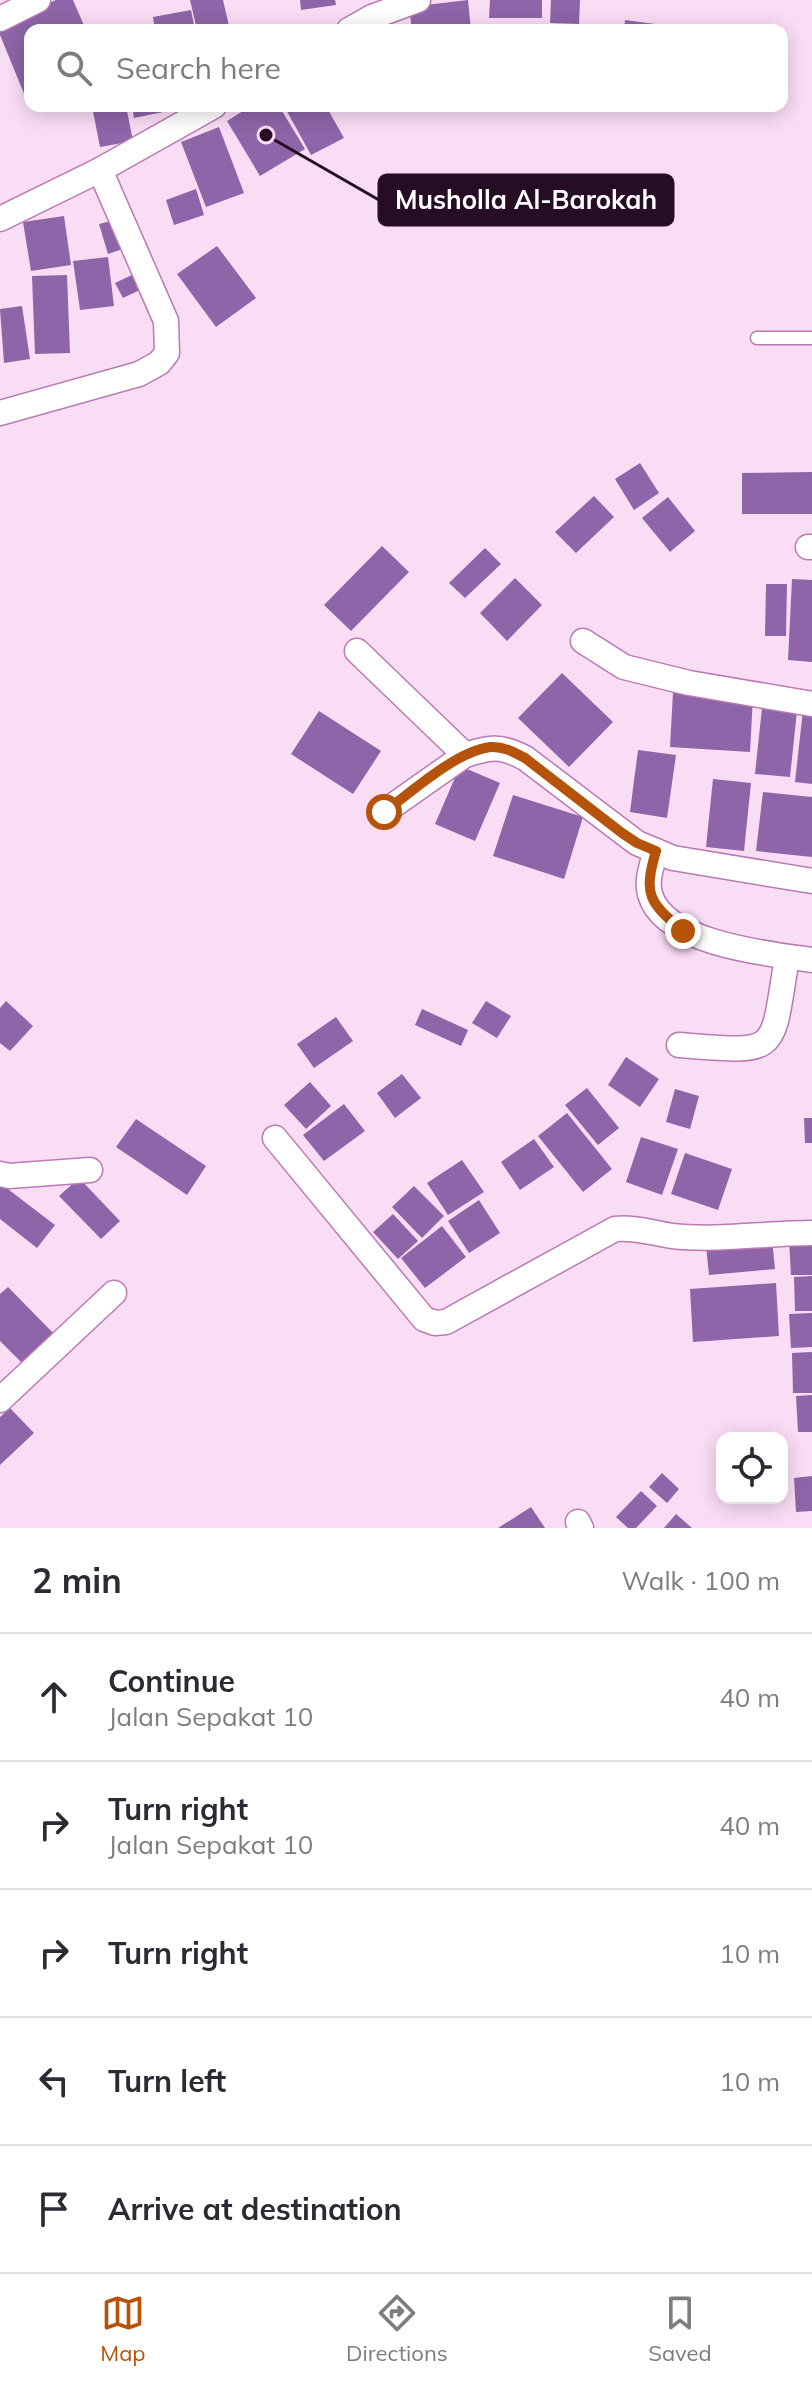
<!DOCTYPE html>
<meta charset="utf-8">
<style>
:root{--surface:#fff;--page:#f7f7f7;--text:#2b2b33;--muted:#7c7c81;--line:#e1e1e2;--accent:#b45309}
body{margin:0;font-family:Mulish,sans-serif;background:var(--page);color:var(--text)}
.controls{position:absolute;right:24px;bottom:24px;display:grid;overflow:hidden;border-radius:16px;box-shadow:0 4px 20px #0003}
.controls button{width:72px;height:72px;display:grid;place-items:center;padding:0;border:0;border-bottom:2px solid var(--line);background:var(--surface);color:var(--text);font:40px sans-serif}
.stop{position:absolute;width:24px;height:24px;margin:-18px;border:6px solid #b45309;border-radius:50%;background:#fff}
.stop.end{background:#b45309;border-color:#fff;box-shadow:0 2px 8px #0008}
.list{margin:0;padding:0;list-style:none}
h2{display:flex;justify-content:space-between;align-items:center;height:104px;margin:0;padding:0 32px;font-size:34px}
h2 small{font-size:26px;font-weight:400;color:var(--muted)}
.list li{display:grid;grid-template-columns:52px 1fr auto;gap:24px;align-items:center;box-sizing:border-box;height:128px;padding:0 32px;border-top:2px solid var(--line)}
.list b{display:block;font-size:30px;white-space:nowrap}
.list p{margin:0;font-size:26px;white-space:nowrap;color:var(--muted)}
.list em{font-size:26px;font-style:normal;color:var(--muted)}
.icon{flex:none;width:44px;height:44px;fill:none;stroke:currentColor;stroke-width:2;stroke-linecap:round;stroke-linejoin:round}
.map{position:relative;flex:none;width:812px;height:1528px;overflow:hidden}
.search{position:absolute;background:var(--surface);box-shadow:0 4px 20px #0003;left:24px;right:24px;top:24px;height:88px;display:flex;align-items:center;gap:20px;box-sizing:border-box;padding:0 28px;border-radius:16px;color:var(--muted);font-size:30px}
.sheet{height:744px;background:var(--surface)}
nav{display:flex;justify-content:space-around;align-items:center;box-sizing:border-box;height:112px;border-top:2px solid var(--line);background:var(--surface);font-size:22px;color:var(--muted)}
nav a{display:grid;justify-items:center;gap:4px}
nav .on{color:var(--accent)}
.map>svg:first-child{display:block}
.building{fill:#8e65a8}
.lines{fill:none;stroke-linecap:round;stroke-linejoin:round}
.service-casing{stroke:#ba7ab2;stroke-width:15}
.minor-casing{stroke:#ba7ab2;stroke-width:27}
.service{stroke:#fff;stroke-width:12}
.minor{stroke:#fff;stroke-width:24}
.route{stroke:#b45309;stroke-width:10}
.leader{fill:none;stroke:#250d23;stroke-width:3}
.callout-dot{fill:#250d23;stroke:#f9ddf5;stroke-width:3}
.callout{fill:#250d23;stroke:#250d23;stroke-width:3}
.callout-label{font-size:26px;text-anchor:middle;font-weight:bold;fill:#fff}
</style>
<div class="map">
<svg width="812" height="1528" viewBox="0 0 812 1528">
<rect width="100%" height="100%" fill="#f9ddf5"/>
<!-- building -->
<g class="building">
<polygon points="56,0 73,0 86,30 30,30 30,94 25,96 0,35 0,23"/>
<polygon points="190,0 223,0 230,30 197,30"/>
<polygon points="300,0 335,0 336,5 301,10"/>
<polygon points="468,0 471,30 412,30 409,7"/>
<polygon points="490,0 542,0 542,18 489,18"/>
<polygon points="551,0 580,0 579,24 550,23"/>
<polygon points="191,10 195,30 155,30 153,17"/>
<polygon points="625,20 655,24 654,30 624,30"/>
<polygon points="92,106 126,106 133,141 100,147"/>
<polygon points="132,106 167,106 168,111 134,118"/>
<polygon points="251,106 279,106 305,149 260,176 227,121"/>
<polygon points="284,106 326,106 344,138 311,155"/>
<polygon points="219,127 244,193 206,207 181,142"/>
<polygon points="196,189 204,215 174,225 166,200"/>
<polygon points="64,216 71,265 31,271 23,222"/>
<polygon points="115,220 123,249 108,254 99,224"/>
<polygon points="217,246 256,298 216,327 177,274"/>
<polygon points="108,257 114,306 80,310 73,261"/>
<polygon points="136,273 144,288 123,298 115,283"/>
<polygon points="67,275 70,353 35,354 32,276"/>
<polygon points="22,306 30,359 4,363 0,309"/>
<polygon points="640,463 659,493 634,510 615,479"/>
<polygon points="812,472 812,514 742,514 742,473"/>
<polygon points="594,496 614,517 576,553 555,532"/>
<polygon points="668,497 695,531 670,552 642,518"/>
<polygon points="382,546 409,572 351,631 324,605"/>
<polygon points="485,548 501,564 465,598 449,583"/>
<polygon points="515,578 542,605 507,641 480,613"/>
<polygon points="792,579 812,580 812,662 788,660"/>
<polygon points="766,584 787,584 786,636 765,636"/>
<polygon points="562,673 613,722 569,767 518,718"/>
<polygon points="673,692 753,697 750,752 670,747"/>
<polygon points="762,708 797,711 790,777 755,774"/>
<polygon points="803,710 812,711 812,784 795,782"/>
<polygon points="319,711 381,751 353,794 291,754"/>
<polygon points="638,750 676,755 667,818 630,812"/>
<polygon points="460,766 500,783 475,841 435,824"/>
<polygon points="713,779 751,783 744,851 706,847"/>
<polygon points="763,792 812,797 812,857 756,851"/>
<polygon points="513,795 583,817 564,879 493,856"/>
<polygon points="6,1001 33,1026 10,1051 0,1043 0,1008"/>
<polygon points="486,1001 511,1016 497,1038 472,1023"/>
<polygon points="422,1009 468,1030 461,1046 415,1025"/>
<polygon points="336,1017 353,1041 314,1068 297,1044"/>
<polygon points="626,1057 659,1079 640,1107 608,1085"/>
<polygon points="402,1074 421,1098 395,1118 377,1093"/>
<polygon points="310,1082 331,1106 306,1129 284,1105"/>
<polygon points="587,1088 619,1128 598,1145 565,1105"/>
<polygon points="675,1089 699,1096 690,1129 666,1122"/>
<polygon points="344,1104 365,1131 324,1161 303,1135"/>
<polygon points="567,1113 612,1169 583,1192 538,1136"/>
<polygon points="804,1118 812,1118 812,1143 805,1143"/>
<polygon points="136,1119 206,1166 187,1195 116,1147"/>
<polygon points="641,1137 678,1149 662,1195 626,1182"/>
<polygon points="534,1139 554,1167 520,1190 501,1162"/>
<polygon points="685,1153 732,1169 718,1210 671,1194"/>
<polygon points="462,1160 484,1192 448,1215 427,1183"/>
<polygon points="79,1178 120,1221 101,1239 59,1196"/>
<polygon points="0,1183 55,1225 37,1248 0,1219"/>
<polygon points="414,1186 444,1216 422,1238 392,1207"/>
<polygon points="479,1200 500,1233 469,1253 448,1221"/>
<polygon points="393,1214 418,1241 398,1259 373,1232"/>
<polygon points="442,1226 466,1257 425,1288 401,1258"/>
<polygon points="772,1239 775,1269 709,1275 706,1246"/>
<polygon points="812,1239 812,1275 791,1275 789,1240"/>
<polygon points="812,1276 812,1311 795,1311 794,1277"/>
<polygon points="776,1283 779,1336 693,1342 690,1289"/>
<polygon points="8,1287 59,1339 28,1369 0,1341 0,1294"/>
<polygon points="812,1313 812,1347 791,1348 789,1314"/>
<polygon points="812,1352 812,1393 793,1393 792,1353"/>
<polygon points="812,1395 812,1432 798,1432 796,1396"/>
<polygon points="10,1408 34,1433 0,1465 0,1417"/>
<polygon points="662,1473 679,1489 667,1503 649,1487"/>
<polygon points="812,1476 812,1511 796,1512 794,1478"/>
<polygon points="641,1491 657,1506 636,1528 628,1528 616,1517"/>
<polygon points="531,1507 545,1528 498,1528"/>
<polygon points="676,1514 692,1528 664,1528"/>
</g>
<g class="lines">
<defs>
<polyline id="service" points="757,338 812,338"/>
<g id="minor">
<polyline points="0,19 38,0"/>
<polyline points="349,30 372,17 418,0"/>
<polyline points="0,219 100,170 214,106"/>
<polyline points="0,413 139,374 159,363 167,353 166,321 100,170"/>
<polyline points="808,547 812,547"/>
<polyline points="583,641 624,667 689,683 812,704"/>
<path d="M 357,651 L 465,755 C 491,747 500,745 525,758 L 637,843 L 673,858 L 812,881"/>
<polyline points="384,812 465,755"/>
<path d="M 656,851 C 652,865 646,880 650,894 C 663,944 770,954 812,960"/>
<path d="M 679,1045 C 781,1053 771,1056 787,957"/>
<path d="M 275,1138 L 424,1319 L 435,1323 L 446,1322 L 615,1229 C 636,1227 652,1233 672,1236 C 718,1241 766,1233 812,1233"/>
<polyline points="0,1174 9,1176 90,1170"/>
<polyline points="0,1400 114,1293"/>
<polyline points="578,1522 581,1528"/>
</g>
</defs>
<!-- service casing -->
<use href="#service" class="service-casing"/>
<!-- minor casing -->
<use href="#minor" class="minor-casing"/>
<!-- service -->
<use href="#service" class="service"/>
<!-- minor -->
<use href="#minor" class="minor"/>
</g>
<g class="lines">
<!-- route -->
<path class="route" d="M 384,812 C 413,791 455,752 490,747 C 503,746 514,752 525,758 L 622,833 L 637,843 L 656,851 C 643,895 649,902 683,931"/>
</g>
<!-- callouts -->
<path class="leader" d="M266 135L379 200"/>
<circle class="callout-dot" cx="266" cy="135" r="8"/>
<rect class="callout" x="379" y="175" width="294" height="50" rx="8"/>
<g class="callout-label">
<text x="526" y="209">Musholla Al-Barokah</text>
</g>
</svg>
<div class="controls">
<button><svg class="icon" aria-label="locate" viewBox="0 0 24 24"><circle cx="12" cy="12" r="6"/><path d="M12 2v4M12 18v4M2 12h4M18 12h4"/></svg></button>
</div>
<div class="stop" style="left:384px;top:812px"></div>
<div class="stop end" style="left:683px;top:931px"></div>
<div class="search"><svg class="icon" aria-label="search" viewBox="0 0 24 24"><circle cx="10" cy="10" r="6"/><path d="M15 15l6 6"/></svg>Search here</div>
</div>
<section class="sheet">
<h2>2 min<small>Walk · 100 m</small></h2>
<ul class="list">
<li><svg class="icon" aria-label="ahead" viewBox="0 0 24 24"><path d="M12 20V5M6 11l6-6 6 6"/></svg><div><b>Continue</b><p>Jalan Sepakat 10</p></div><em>40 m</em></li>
<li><svg class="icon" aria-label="right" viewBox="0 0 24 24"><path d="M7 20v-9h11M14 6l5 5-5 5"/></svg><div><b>Turn right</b><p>Jalan Sepakat 10</p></div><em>40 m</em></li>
<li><svg class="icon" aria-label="right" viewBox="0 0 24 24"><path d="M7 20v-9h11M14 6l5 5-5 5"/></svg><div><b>Turn right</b></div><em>10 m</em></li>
<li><svg class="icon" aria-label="left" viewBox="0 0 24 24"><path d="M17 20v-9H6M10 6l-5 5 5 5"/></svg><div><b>Turn left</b></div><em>10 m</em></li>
<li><svg class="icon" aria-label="arrive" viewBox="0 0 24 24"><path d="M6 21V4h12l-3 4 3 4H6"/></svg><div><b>Arrive at destination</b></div></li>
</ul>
</section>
<nav>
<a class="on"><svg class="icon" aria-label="map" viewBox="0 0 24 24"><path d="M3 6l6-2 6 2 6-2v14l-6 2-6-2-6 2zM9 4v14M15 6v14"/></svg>Map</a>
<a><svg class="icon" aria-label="directions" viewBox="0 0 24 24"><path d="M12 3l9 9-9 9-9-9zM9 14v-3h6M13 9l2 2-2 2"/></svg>Directions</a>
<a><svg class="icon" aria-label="saved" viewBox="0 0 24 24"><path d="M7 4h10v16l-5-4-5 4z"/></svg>Saved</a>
</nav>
